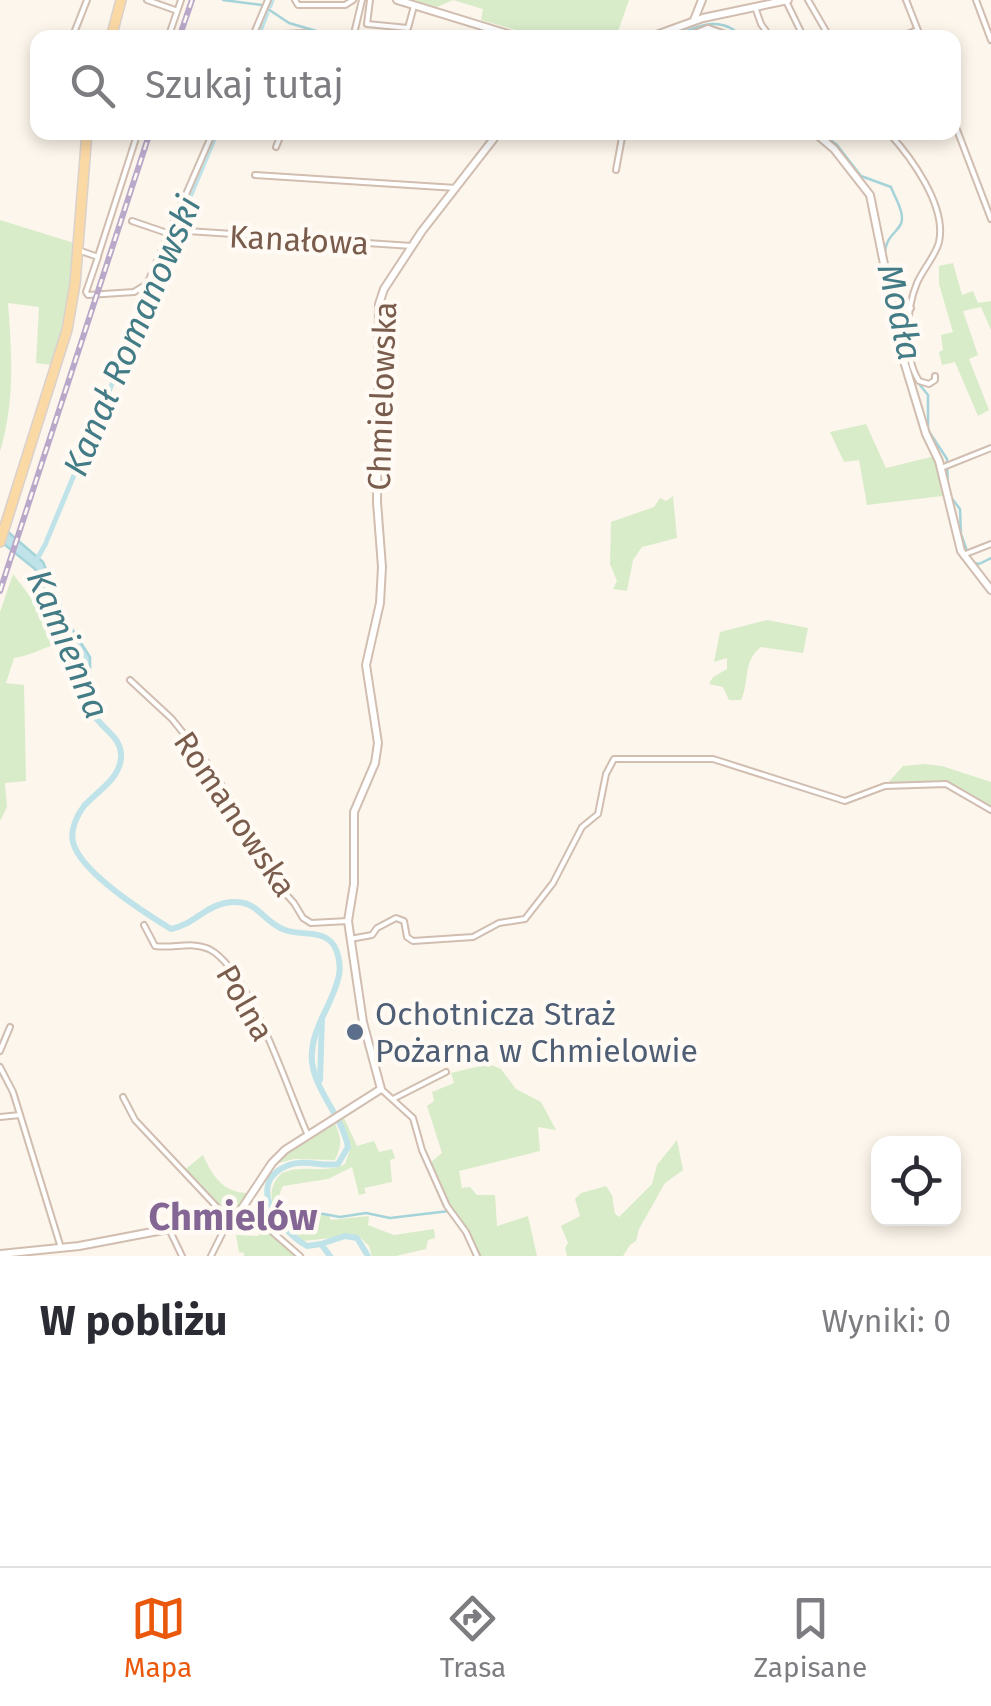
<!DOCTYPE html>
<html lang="pl">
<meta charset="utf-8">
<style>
:root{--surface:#fff;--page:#f7f7f7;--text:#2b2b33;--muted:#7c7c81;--line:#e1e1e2;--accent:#ea580c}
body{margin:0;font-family:"Fira Sans",sans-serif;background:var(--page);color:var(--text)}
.controls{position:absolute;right:30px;bottom:30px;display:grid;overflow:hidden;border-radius:20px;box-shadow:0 5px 15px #0003}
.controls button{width:90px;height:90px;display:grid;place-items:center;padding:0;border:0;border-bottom:2px solid var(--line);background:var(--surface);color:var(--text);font:50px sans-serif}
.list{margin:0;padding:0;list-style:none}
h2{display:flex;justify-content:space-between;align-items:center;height:130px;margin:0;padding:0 40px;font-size:42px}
h2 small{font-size:32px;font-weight:400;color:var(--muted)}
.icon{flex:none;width:55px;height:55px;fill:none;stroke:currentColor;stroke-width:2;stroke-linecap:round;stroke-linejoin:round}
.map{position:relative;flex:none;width:991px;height:1256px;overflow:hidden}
.search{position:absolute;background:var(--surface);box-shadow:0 5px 15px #0003;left:30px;right:30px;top:30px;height:110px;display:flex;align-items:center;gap:25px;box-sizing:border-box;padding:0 35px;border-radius:20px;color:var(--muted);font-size:38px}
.sheet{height:310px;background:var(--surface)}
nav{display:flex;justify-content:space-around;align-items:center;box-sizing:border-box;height:140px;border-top:2px solid var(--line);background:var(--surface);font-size:28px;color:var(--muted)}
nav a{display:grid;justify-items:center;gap:5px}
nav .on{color:var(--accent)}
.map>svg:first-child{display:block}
.green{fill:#d8ecc9}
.water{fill:#bfe3e8;stroke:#a5d3da;stroke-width:2.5}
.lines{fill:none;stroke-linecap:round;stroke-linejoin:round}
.stream{stroke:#a5d3da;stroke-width:2.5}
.canal{stroke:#bfe3e8;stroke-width:5}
.river{stroke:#bfe3e8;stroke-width:6}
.minor-casing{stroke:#d1beb0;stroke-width:8}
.tertiary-casing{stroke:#d1beb0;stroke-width:10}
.primary-casing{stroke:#dad1cd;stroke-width:12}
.minor{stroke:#fff;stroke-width:4}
.tertiary{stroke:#fff;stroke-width:6}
.primary{stroke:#fbd9a5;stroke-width:9}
.rail-casing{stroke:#b9a8c9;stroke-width:6}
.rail{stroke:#fffaf3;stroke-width:2.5;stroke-dasharray:8;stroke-linecap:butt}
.service-dot{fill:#5c6f8a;stroke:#fffaf3;stroke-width:4}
.labels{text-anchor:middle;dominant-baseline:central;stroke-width:9;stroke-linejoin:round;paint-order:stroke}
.street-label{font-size:32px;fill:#7a5c4d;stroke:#fffaf3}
.service-label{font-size:32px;fill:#4e5e75;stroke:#fffaf3;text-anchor:start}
.water-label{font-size:35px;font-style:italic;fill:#437c86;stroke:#fffaf3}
.quarter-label{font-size:38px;font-weight:bold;fill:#846695;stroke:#fffaf3}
</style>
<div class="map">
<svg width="991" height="1256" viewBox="0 0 991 1256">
<rect width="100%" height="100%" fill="#fdf6ec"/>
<!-- green -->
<g class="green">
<polygon points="414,0 629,0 616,37 541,37 481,20 483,9 453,0 437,7"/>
<path d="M 0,220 L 74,243 L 78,250 L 58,366 L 36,363 L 39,307 L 8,303 C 12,355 15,401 0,452 Z"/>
<polygon points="953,263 962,295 973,291 978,303 991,301 991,330 981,307 963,311 978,355 969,359 989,410 978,416 955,362 942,365 939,352 943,350 941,335 953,332 939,284 939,266"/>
<polygon points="866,424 886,468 935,456 943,496 867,505 859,460 844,462 830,432"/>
<polygon points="673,496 677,538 642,547 633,560 627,591 613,589 617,581 610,564 611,522 654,507 660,498 666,501"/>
<path d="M 13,574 L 38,607 L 49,614 L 63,644 C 44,645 33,656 14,658 L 6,683 L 24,685 L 26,781 L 5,783 L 7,807 L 0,821 L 0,612 Z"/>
<path d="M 767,620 L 808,628 L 803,653 L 761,647 C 742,662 750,681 741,700 L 729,700 L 723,687 L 709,684 L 713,677 L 727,669 L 727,658 L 714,662 L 720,632 Z"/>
<polygon points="924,764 942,766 991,782 991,808 948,783 887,784 903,766"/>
<polygon points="489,1064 501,1069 516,1089 541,1102 556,1130 538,1127 540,1151 459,1171 462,1188 470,1187 477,1195 495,1195 497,1226 528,1216 537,1256 480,1256 468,1231 452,1210 431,1162 442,1153 427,1106 434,1101 432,1092 454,1083 451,1073"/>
<path d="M 344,1118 L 357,1146 L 374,1141 L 379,1152 L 392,1149 L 395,1158 L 390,1160 L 392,1182 L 364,1188 L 366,1193 L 359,1195 L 352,1167 L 328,1179 L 283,1186 C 277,1198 277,1205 285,1216 L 328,1214 L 331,1220 L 369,1216 L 368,1225 L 394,1235 L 434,1229 L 435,1238 L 428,1240 L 426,1249 L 396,1256 L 372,1256 L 369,1246 L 358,1235 L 303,1241 C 282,1225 257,1196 282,1173 C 303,1163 324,1175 345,1164 L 351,1146 L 341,1119 Z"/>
<path d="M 334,1121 C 341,1137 343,1144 335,1160 L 294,1159 L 275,1164 L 293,1147 Z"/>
<polygon points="677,1140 683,1170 665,1183 639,1229 636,1241 630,1245 623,1256 567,1256 565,1248 568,1243 561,1226 580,1216 575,1199 581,1193 606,1186 612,1195 615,1214 619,1217 652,1184 657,1165"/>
<path d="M 203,1155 C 213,1177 224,1194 250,1193 L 243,1204 L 224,1213 L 183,1171 Z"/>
<polygon points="263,1225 298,1256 244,1256 244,1253 239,1252 236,1235 258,1236"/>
</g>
<!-- water -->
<polygon class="water" points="0,525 43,562 67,621 90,657 90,692 83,692 80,661 51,610 41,579 35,569 0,541"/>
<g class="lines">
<!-- stream -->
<g class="stream">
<polyline points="223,0 262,5 289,23 340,38"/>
<path d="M 668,38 C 695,28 720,12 743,38"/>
<path d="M 820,132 L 837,145 L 861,176 L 891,187 C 894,196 903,209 902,219 C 902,231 885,234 885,254"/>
<polyline points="887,266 899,289 901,331 911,374 928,395 928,430 947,459 948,489"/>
<polyline points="950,496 960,509 961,534 971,562 979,564 991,558"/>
<polyline points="276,1219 318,1213 340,1217 366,1213 390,1218 449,1211"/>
<polyline points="462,1222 480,1256"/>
</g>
<!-- canal -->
<g class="canal">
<polyline points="270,6 272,0"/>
<polyline points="257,38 267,13"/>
<polyline points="47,540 217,132"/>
<polyline points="36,561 46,543"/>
</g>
<!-- river -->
<g class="river">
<path d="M 86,685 C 83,727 123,728 121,758 C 119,780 97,791 84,806 C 77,815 70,830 73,842 C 80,872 145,913 171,929 C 193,925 204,907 225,903 C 259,897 260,921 285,930 C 299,935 318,931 329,940 C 338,947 341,964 339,975 C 333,1006 309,1029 312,1062 C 316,1093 342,1116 348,1147 L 338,1164 C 322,1167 305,1159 289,1165 C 243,1182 280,1231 307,1246 L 321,1244 L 330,1256"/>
<polyline points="320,1080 322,1018"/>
<polyline points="321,1244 345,1236 357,1238 368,1256"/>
</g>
<defs>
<g id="minor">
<polyline points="147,0 175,10"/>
<polyline points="295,0 298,5 345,5 353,0"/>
<polyline points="370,0 367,24 408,28 414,6"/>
<polyline points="808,0 830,38"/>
<polyline points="906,0 921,38"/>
<polyline points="976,0 991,40"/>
<polyline points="786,1 804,38"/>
<polyline points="755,7 761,24 771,38"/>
<polyline points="284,34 305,33 322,38"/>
<polyline points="72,38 87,0"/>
<polyline points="168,38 181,0"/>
<polyline points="252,38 268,0"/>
<polyline points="353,38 362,0"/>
<polyline points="898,38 917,30"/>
<polyline points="954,122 991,219"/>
<path d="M 888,132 C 911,157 947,206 939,242 C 936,255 923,269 917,283 C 906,309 903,356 919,381 L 929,384 L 935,380 L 935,376"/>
<polyline points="276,147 282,132"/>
<polyline points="616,170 623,132"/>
<polyline points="255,175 456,188"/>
<polyline points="132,221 170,234"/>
<polyline points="187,231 412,246"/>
<polyline points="78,250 98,257 86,292 88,295 134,292 147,284 213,132"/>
<polyline points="98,256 138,132"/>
<polyline points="892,311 911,308"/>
<polyline points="941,468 991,448"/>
<polyline points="963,555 991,544"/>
<polyline points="130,680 172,719 212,769 233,804 265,871 294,903 303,918 311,923 348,921"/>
<path d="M 144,925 L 155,946 C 173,949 191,941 209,949 C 250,970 287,1089 307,1133"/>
<polyline points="350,939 372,935 377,928 396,918 404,921 407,937 413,941 473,937 499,923 525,919 553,883 582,827 598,814 606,774 614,759 713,759 845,801 885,786 946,784 991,810"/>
<polyline points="0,1051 10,1027"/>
<polyline points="0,1067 13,1092 61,1248"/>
<polyline points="381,1089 413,1118 422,1150 447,1206 466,1232 477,1256"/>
<polyline points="123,1097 135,1120 231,1222 261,1222 300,1256"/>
<polyline points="393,1099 446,1072"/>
<polyline points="0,1117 20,1115"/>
<polyline points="169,1229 182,1256"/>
<polyline points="211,1256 226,1226"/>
</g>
<g id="tertiary">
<polyline points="397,0 521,38"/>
<polyline points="694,20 702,0"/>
<polyline points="708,29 734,38"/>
<polyline points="648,38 703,18 788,0"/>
<polyline points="684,38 708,29"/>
<polyline points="814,132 834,149 870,195 903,358 926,434 939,461 961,551 991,590"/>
<polyline points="0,1254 79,1246 184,1226 231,1225 272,1163 285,1150 381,1089 363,1022 348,921 354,884 354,812 375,763 378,743 366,665 380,603 382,567 377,502 379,304 384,289 422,231 499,132"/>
</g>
<g id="primary">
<polyline points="111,38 121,0"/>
<polyline points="0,542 67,330 75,284 87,132"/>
</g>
</defs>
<!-- minor casing -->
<use href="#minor" class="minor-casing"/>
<!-- tertiary casing -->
<use href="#tertiary" class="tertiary-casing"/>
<!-- primary casing -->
<use href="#primary" class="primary-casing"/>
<!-- minor -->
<use href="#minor" class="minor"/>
<!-- tertiary -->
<use href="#tertiary" class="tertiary"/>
<!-- primary -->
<use href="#primary" class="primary"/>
<defs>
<g id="rail">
<polyline points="179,38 192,0"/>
<polyline points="0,591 150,132"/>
</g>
</defs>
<!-- rail casing -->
<use href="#rail" class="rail-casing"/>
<!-- rail -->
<use href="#rail" class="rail"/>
</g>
<!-- markers -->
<circle class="service-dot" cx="355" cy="1032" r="10"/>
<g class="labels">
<!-- street labels -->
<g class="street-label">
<text transform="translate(299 240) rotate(3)">Kanałowa</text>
<text transform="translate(382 396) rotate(-88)">Chmielowska</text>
<text transform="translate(235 814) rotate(56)">Romanowska</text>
<text transform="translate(245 1003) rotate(60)">Polna</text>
</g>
<!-- service labels -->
<g class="service-label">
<text x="375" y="1014">Ochotnicza Straż<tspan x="375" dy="37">Pożarna w Chmielowie</tspan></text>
</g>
<!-- water labels -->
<g class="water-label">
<text transform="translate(900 312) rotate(77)">Modła</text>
<text transform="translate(132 336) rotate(-67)">Kanał Romanowski</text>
<text transform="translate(68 644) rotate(67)">Kamienna</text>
</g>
<!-- quarter labels -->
<g class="quarter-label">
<text x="233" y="1217">Chmielów</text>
</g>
</g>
</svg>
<div class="controls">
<button><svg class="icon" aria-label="locate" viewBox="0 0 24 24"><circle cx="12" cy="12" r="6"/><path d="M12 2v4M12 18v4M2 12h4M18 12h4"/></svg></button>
</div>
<div class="search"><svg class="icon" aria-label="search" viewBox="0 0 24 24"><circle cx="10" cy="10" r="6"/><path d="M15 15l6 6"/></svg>Szukaj tutaj</div>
</div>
<section class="sheet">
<h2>W pobliżu<small>Wyniki: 0</small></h2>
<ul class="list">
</ul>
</section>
<nav>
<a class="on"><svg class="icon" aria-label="map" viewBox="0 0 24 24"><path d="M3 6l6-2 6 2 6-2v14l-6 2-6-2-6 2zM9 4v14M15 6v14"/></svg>Mapa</a>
<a><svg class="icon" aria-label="directions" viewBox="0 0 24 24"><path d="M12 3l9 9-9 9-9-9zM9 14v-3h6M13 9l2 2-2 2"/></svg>Trasa</a>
<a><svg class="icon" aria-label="saved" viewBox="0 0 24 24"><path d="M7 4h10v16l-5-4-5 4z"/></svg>Zapisane</a>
</nav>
